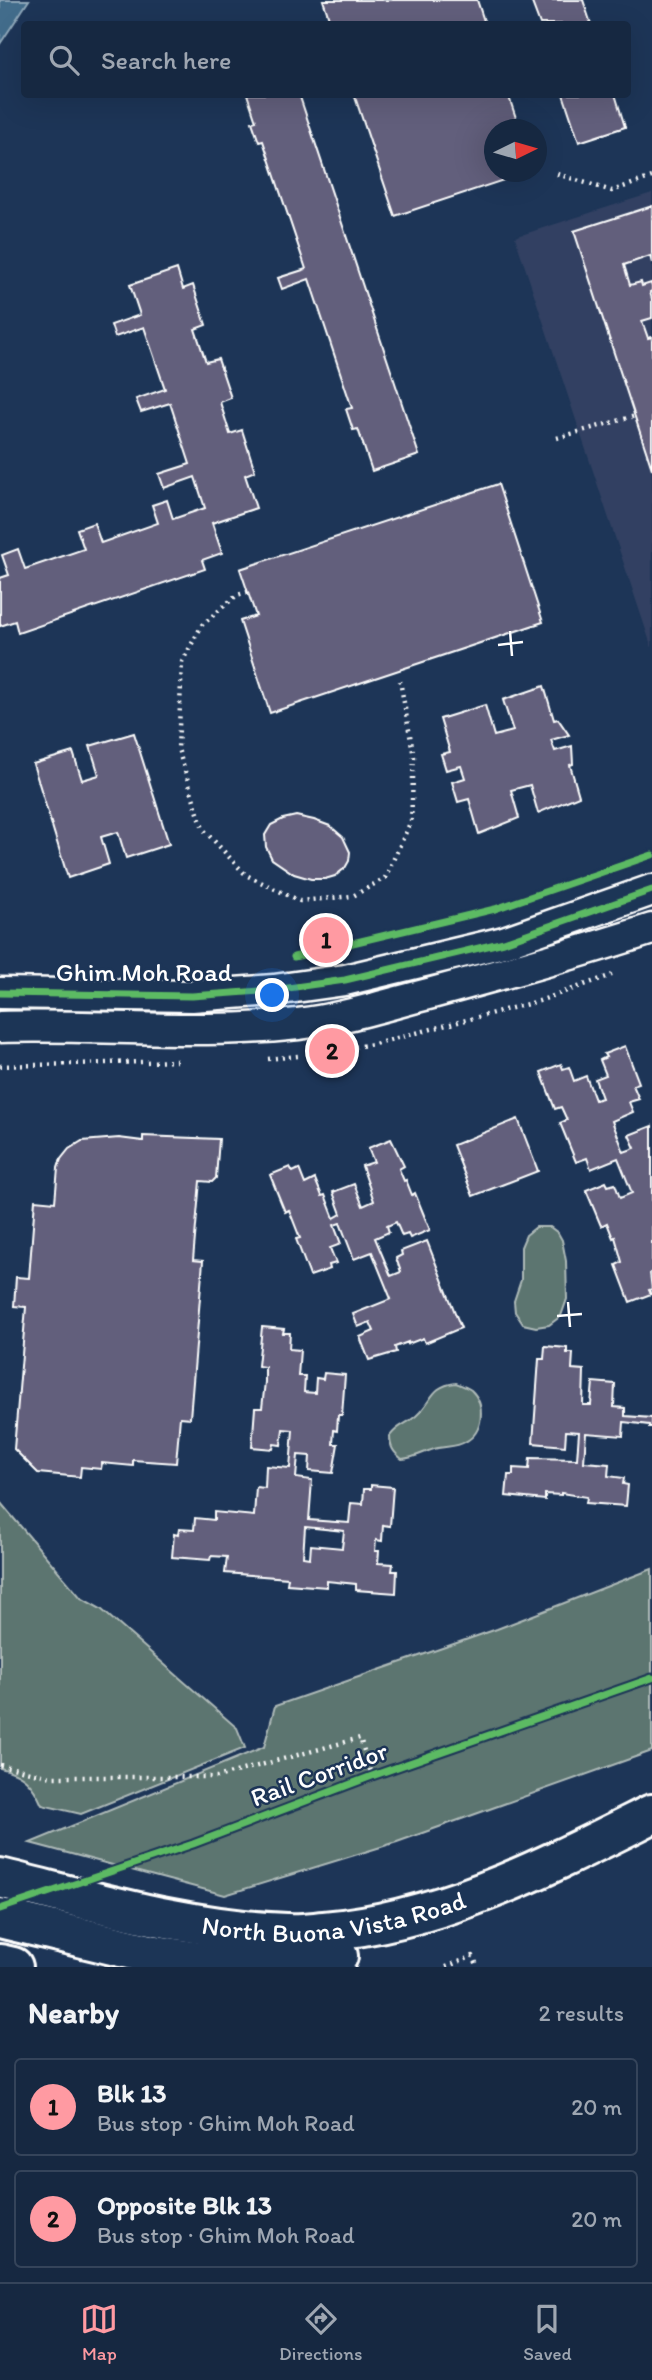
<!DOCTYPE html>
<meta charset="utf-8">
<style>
:root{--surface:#162841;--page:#23344c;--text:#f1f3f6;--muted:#9ea6b1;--line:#35445a;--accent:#ff9aa2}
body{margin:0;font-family:Itim,sans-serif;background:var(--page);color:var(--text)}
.compass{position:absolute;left:484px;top:119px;width:63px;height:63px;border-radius:50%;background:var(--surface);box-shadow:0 7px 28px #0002;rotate:85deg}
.you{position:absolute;left:273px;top:996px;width:24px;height:24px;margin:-18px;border:5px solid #fff;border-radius:50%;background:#1a73e8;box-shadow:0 0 0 10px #1a73e833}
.badge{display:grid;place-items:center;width:46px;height:46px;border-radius:50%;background:var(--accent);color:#111;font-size:23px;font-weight:700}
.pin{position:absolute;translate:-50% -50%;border:4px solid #fff;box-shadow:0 2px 7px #0006}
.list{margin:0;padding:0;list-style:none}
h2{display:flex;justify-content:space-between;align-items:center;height:91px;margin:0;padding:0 28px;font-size:30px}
h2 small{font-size:23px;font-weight:400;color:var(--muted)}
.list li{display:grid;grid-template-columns:46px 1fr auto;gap:21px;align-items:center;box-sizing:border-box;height:98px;margin:0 14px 14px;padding:0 14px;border:2px solid var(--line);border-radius:7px}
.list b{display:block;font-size:26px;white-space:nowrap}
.list p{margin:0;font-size:23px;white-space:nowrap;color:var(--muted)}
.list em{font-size:23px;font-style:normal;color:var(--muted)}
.icon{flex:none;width:38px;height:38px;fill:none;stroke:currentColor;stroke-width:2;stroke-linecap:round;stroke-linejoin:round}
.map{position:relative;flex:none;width:652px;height:1967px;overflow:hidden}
.search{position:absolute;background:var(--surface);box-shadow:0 7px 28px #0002;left:21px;right:21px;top:21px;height:77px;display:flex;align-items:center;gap:18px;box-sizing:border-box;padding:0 24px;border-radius:7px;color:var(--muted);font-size:26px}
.sheet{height:315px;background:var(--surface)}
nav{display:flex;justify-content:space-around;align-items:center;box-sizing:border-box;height:98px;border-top:2px solid var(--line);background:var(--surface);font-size:19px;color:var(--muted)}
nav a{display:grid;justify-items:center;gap:4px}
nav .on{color:var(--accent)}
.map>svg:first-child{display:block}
.built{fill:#324162}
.green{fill:#5c7470;stroke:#aebab8;stroke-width:2}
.water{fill:#436c8b;stroke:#8ea7b9;stroke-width:2}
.building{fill:#625e7b;stroke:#fff;stroke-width:2;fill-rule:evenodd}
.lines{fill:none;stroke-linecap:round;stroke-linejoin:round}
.street-casing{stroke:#fff;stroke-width:35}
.primary-casing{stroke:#fff;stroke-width:44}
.path{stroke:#fff;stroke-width:4.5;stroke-dasharray:2 5;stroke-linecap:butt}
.street{stroke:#1d3557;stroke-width:30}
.primary{stroke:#1d3557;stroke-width:38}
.cycleway-casing{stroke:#1d3557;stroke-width:11}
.cycleway{stroke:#5cba63;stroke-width:7}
.ticks{fill:none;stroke:#fff;stroke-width:2.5}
.labels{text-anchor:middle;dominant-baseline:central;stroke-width:5;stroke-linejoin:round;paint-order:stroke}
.street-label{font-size:26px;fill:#fff;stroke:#1d3557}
</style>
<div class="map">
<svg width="652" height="1967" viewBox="0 0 652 1967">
<rect width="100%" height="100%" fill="#1d3557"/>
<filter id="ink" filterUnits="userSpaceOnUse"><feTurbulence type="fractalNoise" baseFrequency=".0143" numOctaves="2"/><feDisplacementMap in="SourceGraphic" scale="14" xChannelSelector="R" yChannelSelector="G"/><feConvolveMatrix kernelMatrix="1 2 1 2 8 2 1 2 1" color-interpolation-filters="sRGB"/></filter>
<g filter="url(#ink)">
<!-- built -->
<polygon class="built" points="652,193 652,648 515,237"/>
<!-- green -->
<g class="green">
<polygon points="536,1227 550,1227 558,1233 562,1240 566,1261 567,1299 561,1316 549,1325 536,1327 523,1324 515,1312 514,1301 521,1280 521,1247 526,1235"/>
<path d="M 456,1383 C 461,1385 467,1387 471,1390 C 486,1404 484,1432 465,1442 C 457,1447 447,1446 438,1448 C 425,1451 416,1458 402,1459 C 393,1452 390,1447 390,1436 C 399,1424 406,1425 416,1416 C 433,1401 430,1386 456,1383 Z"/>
<path d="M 0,1502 L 81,1598 L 101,1609 L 237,1728 L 245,1748 L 81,1814 L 42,1805 C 33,1784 23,1773 0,1768 Z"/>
<polygon points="652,1569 652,1751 397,1842 225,1895 30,1843 264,1747 275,1706 497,1629"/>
</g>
<!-- water -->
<polygon class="water" points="0,0 29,0 0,44"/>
<!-- building -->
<g class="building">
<polygon points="323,0 477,0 485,24 331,24"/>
<polygon points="531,0 583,0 591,24 540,24"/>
<polygon points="247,94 299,94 419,455 372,471 358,429 353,430 346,409 352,408 309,279 282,289 278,278 306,269 263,141 259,142 252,122 256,121"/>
<polygon points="354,94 508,94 520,130 494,130 494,172 528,172 395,216"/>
<polygon points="563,94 615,94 625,127 579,142"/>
<polygon points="652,206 652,263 650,256 624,265 630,285 641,282 642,286 651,283 652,287 652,291 650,292 652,299 652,318 642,321 648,338 652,337 652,469 574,231"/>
<polygon points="177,269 183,289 193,285 206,325 195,329 206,362 218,359 231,398 220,402 230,434 242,430 255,471 245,475 256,508 212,523 222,553 202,560 205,569 18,633 15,621 0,626 0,578 9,575 2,555 18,549 25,569 84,549 77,529 94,523 101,543 158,523 152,505 167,500 173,519 205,508 195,477 164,488 159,474 190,464 170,403 141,412 136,399 165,389 144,327 115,337 111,325 140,315 130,285"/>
<polygon points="498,484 543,622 270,713 240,621 256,616 240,569"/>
<polygon points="544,686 554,720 558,719 569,735 551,740 555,751 572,746 573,764 570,765 579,796 538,813 530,785 511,790 519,818 479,834 469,799 458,802 452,782 465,778 461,766 446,770 441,754 450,752 440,719 485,705 494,736 513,731 503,700"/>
<polygon points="134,733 169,844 126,858 118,832 101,837 109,864 68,878 33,764 73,752 82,780 99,775 90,746"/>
<polygon points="296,816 314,820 330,826 343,837 350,852 349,861 345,868 335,876 325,879 311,879 294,874 272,859 266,847 265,835 271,825 283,819"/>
<polygon points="625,1046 639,1083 633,1085 639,1099 629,1102 633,1112 612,1121 624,1152 635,1148 629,1135 652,1126 652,1272 650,1273 652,1289 649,1290 651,1294 630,1302 616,1265 622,1262 615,1237 613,1238 607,1223 601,1226 586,1190 606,1182 608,1186 615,1184 620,1198 632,1193 618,1158 591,1169 587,1158 576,1162 560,1123 567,1120 561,1107 555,1109 541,1072 561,1064 563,1069 569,1067 574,1081 586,1076 595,1100 602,1098 595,1079 606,1075 600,1060 606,1057 604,1054"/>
<polygon points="518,1119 538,1171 473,1196 453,1145"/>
<polygon points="143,1136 219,1139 216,1178 212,1182 200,1181 193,1260 203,1261 190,1418 180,1417 176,1463 133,1460 133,1466 102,1463 101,1469 81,1467 80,1477 38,1473 14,1449 26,1307 14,1306 16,1277 29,1278 35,1200 55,1202 58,1168 61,1159 69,1149 82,1141 119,1138 143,1141"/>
<polygon points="391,1139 404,1166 399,1169 404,1181 406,1180 412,1195 415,1193 430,1230 410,1238 408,1234 402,1236 396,1222 387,1226 389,1232 375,1238 391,1276 401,1272 396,1258 402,1255 401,1251 427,1241 461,1328 425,1343 423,1338 408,1344 408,1342 395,1347 396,1352 369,1360 360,1337 374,1331 370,1322 358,1327 353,1314 391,1299 372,1252 354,1259 340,1223 334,1225 341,1244 330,1248 336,1263 329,1265 330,1269 310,1276 296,1239 300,1238 289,1210 285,1212 270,1175 290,1167 293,1172 299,1169 305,1184 315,1179 322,1196 325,1195 334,1218 341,1214 333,1192 354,1184 363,1206 374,1201 362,1166 374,1162 368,1148"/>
<path d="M 262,1327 L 284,1329 L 283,1333 L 290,1333 L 289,1349 L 300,1350 L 298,1376 L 305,1376 L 304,1392 L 315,1393 L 316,1378 L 323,1379 L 324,1373 L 345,1375 L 342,1415 L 338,1415 L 337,1431 L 334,1430 L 333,1444 L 338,1444 L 333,1473 L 309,1471 L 310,1456 L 298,1455 L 296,1478 L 312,1480 L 309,1520 L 349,1523 L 351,1503 L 363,1504 L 364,1489 L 371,1489 L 371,1485 L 393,1487 L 390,1526 L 383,1525 L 382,1541 L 376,1540 L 375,1551 L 379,1551 L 378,1563 L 393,1564 L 392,1571 L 397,1571 L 396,1593 L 356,1590 L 356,1584 L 327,1581 L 327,1587 L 287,1584 L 288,1578 L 225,1573 L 227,1557 L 211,1556 L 210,1560 L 172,1557 L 174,1534 L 178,1535 L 179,1529 L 194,1530 L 195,1518 L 214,1520 L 214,1512 L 254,1516 L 256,1487 L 265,1488 L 266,1466 L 290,1468 L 293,1430 L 283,1429 L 281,1445 L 274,1444 L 273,1449 L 252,1447 L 255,1408 L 262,1408 L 265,1382 L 265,1367 L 258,1366 ZM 305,1527 L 344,1531 L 342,1548 L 311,1545 L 310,1558 L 303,1557 Z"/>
<polygon points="545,1346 567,1348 567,1353 573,1353 572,1369 584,1370 583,1405 591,1405 593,1382 615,1384 614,1407 625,1408 625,1416 652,1418 652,1427 649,1427 649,1425 624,1422 623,1436 586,1433 584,1462 609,1464 608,1476 624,1478 623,1484 628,1485 626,1506 586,1503 587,1497 561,1493 561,1495 545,1494 545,1500 506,1496 508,1475 513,1475 513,1468 529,1469 530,1458 577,1459 579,1432 566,1431 565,1446 533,1443 539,1359 544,1359"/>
</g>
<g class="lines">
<defs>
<g id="street">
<polyline points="0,993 192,996 274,990 345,980 504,942 652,890"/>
<path d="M 0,1027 C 99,1024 199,1035 298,1024 C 343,1019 388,1004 432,993 C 506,973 579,953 652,929"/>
</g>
<g id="primary">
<path id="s1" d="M 0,1878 C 94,1901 190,1930 287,1933 C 299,1934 312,1932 324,1931 C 442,1921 547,1866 652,1814"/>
<polyline points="0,1918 150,1954 193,1961 230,1964 338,1956"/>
<polyline points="0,1964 13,1967"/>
</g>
</defs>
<!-- street casing -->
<use href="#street" class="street-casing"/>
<!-- primary casing -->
<use href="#primary" class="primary-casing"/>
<!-- path -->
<g class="path">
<polyline points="557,174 612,191 652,177"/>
<polyline points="557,438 635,416"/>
<polyline points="248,592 237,595 202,625 182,662 178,749 203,829 246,875 300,901 353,896 385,878 411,821 414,757 400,681"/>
<polyline points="348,1048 374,1044 539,1001 612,975"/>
<polyline points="268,1059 298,1056"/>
<polyline points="0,1066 179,1061"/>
<polyline points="0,1765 51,1777 217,1777 360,1738 372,1776"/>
<polyline points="446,1967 473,1956 478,1967"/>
</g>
<!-- street -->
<use href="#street" class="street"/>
<!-- primary -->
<use href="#primary" class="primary"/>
<defs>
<g id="cycleway">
<polyline points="294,957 495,909 652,855"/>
<polyline points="0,993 192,996 274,990 345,980 504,942 652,890"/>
<polyline points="0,1909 193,1844 372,1776 652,1678"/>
</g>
</defs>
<!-- cycleway casing -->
<use href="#cycleway" class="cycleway-casing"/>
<!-- cycleway -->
<use href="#cycleway" class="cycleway"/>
</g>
</g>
<!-- ticks -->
<path class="ticks" d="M 510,631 L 512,656M 498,645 L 523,642M 568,1302 L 570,1327M 557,1316 L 582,1314"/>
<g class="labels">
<!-- street labels -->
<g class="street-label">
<text x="144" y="972">Ghim Moh Road</text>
<text transform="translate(319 1774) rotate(-20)">Rail Corridor</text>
<text stroke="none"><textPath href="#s1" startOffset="341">North Buona Vista Road</textPath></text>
</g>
</g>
</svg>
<svg class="compass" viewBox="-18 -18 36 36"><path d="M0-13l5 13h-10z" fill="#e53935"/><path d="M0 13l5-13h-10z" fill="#9ea6b1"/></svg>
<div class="you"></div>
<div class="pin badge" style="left:326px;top:940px">1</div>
<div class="pin badge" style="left:332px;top:1051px">2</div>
<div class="search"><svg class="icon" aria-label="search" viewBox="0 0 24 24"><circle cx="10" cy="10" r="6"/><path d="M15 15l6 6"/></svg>Search here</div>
</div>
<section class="sheet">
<h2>Nearby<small>2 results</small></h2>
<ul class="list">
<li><span class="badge">1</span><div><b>Blk 13</b><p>Bus stop · Ghim Moh Road</p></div><em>20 m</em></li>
<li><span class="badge">2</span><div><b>Opposite Blk 13</b><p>Bus stop · Ghim Moh Road</p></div><em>20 m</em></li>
</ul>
</section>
<nav>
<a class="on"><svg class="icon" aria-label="map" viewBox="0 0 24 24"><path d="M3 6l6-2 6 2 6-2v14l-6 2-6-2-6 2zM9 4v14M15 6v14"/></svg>Map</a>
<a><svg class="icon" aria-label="directions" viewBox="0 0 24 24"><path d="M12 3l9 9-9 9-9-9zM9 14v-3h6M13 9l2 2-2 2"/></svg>Directions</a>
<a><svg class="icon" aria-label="saved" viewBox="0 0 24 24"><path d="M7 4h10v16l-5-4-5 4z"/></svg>Saved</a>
</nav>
